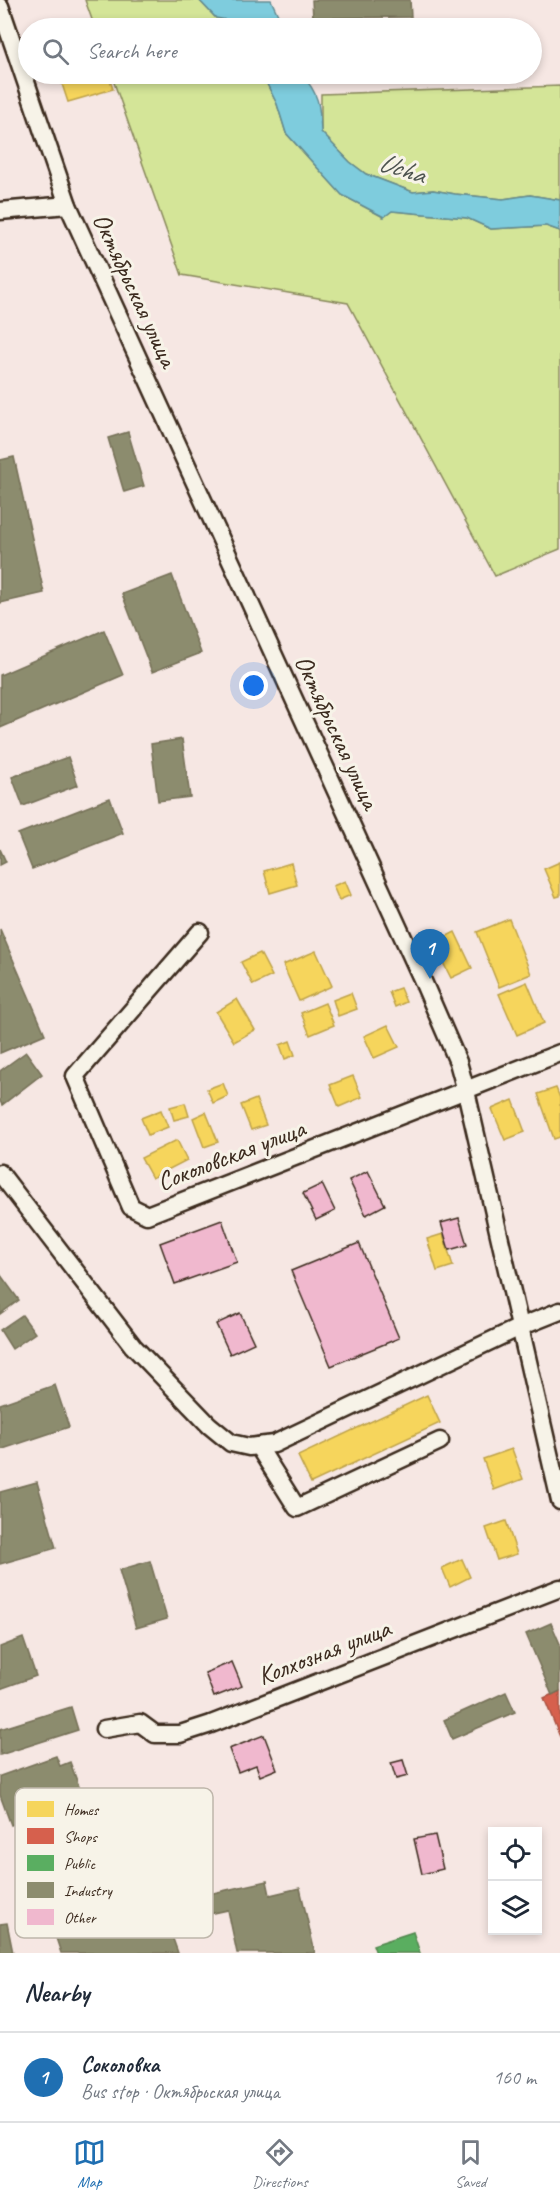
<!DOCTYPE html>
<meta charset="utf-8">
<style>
:root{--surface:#fff;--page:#f6f6f7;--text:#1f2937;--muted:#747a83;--line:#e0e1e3;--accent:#1f6fb2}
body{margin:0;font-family:Caveat,sans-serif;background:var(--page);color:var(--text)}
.controls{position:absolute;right:18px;bottom:18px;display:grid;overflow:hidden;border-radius:0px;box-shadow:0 3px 9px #0003}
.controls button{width:54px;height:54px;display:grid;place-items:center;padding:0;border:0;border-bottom:2px solid var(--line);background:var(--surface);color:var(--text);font:30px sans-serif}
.you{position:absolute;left:254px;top:686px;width:21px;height:21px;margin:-15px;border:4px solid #fff;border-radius:50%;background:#1a73e8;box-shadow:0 0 0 9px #1a73e833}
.badge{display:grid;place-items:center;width:39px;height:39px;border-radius:50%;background:var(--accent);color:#fff;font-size:20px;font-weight:700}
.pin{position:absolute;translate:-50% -50px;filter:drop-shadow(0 2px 3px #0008)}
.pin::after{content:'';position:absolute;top:32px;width:21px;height:18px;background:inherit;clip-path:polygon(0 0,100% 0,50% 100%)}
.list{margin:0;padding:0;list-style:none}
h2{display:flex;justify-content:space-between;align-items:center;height:78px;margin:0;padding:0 24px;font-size:26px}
h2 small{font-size:20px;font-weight:400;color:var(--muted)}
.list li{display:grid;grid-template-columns:39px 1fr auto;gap:18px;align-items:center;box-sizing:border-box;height:90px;padding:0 24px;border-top:2px solid var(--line)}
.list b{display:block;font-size:22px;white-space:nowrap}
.list p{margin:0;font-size:20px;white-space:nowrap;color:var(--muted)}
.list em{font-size:20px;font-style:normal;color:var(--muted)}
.icon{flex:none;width:33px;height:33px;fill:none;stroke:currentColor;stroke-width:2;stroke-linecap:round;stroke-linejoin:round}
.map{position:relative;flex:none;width:560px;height:1953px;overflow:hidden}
.search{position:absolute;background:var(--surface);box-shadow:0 3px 9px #0003;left:18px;right:18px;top:18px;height:66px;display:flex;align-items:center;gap:15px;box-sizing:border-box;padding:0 21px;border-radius:33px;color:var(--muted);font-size:22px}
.sheet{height:168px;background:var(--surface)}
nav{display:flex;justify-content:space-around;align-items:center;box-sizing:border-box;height:84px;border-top:2px solid var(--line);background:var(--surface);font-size:16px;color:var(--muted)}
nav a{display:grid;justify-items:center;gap:3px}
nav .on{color:var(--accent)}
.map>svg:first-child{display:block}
.green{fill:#d4e598;stroke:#88885b;stroke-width:1.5}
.water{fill:#7eccdd;stroke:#638b91;stroke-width:1.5}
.homes{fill:#f6d55c;stroke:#bea249;stroke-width:1.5}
.shops{fill:#d6604d;stroke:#a8503f;stroke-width:1.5}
.public{fill:#5aae61;stroke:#51864d;stroke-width:1.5}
.industry{fill:#8c8c6e;stroke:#746f56;stroke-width:1.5}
.building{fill:#f0b8ce;stroke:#3b2a1e;stroke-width:1.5}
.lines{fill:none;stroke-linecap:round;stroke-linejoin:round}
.minor-casing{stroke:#3b2a1e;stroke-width:21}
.minor{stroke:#f7f3e8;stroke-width:16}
.labels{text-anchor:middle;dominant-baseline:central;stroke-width:6;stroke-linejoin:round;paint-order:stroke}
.street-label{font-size:26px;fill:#3b2a1e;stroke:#f7f3e8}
.water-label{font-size:27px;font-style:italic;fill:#4c524e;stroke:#f7f3e8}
.key{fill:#f7f3e8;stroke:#bfb7ab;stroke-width:1.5}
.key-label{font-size:16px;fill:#3b2a1e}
</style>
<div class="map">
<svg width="560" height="1953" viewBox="0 0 560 1953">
<rect width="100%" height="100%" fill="#f6e7e3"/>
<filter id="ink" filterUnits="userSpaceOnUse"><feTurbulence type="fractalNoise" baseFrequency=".0167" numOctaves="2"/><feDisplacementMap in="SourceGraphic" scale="12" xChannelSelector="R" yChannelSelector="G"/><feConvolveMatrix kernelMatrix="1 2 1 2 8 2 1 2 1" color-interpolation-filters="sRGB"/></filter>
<g filter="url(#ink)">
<!-- green -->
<g class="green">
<polygon points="85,0 199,0 216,18 242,23 244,28 95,28"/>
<polygon points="111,74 262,74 277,104 286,133 342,195 383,217 392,211 467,218 491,229 546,226 560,231 560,549 495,576 348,303 182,275"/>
<polygon points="560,86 560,200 530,195 503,199 455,194 433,190 413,192 366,174 350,162 321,132 321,94"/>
</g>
<!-- water -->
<g class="water">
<polygon points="199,0 271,0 284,28 244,28 242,23 216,18"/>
<path d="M 262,74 L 301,74 C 319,93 320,106 321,132 L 350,162 L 366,174 L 413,192 L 433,190 L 455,194 L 503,199 L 530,195 L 560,200 L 560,231 L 546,226 L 491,229 L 467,218 L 392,211 L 384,217 L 342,195 L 286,133 L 277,104 Z"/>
</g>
<!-- homes -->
<g class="homes">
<polygon points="85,74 108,74 113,89 68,102 61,81"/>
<polygon points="560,862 560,896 556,897 544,869"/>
<polygon points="291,863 297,885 270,893 264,871"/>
<polygon points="345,881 351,895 339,900 333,886"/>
<polygon points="509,919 531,974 499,987 477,932"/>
<polygon points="455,932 472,968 451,978 433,943"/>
<polygon points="316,951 332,986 299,1001 283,965"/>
<polygon points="260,953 272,976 253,985 241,962"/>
<polygon points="527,982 544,1023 517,1035 499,994"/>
<polygon points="400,988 406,1002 395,1007 389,992"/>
<polygon points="351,993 357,1009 338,1016 333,1000"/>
<polygon points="237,999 255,1030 234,1042 216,1012"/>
<polygon points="325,1003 334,1025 310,1035 301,1013"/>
<polygon points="388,1025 399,1047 374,1058 364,1036"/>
<polygon points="290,1041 295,1055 285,1059 280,1045"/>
<polygon points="353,1076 362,1097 339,1107 330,1085"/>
<polygon points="223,1083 228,1096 213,1103 207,1089"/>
<polygon points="556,1088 560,1098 560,1137 554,1139 538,1094"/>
<polygon points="256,1099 266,1125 251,1130 241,1105"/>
<polygon points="513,1100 525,1132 505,1140 492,1109"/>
<polygon points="185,1103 189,1116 174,1120 170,1107"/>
<polygon points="161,1110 168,1127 148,1135 141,1118"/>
<polygon points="206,1112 218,1142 204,1147 193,1118"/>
<polygon points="177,1140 187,1160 152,1178 141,1158"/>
<polygon points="443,1234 453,1266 437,1271 427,1239"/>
<polygon points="427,1395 440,1423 311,1483 298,1456"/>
<polygon points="512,1449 523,1479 494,1490 483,1459"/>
<polygon points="506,1521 517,1554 497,1560 486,1528"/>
<polygon points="462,1559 470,1577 450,1587 442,1568"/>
</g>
<!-- shops -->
<polygon class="shops" points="560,1691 560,1737 544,1698"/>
<!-- public -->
<polygon class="public" points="413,1932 420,1953 376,1953 373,1945"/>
<!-- industry -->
<g class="industry">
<polygon points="312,0 410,0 411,17 313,18"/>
<polygon points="128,432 144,486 124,492 108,438"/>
<polygon points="14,457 44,593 0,603 0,460"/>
<polygon points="172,575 201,653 152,672 122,594"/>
<polygon points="104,630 123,675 0,728 0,675"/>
<polygon points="182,739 190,797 158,801 151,744"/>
<polygon points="68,757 78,785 23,806 12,777"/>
<polygon points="110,798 123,833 32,869 18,834"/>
<polygon points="0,849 6,862 0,865"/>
<polygon points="0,929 45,1034 0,1053"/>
<polygon points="26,1052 42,1074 2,1105 0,1101 0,1071"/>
<polygon points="0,1274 19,1300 0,1314"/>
<polygon points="22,1315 35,1333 12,1349 0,1330"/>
<polygon points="55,1385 69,1427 0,1450 0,1404"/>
<polygon points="37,1482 56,1548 0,1564 0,1492"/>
<polygon points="150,1561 167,1619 136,1628 119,1570"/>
<polygon points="551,1623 560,1644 560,1691 552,1695 526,1634"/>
<polygon points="23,1638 36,1676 0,1689 0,1647"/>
<polygon points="506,1692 515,1712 452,1739 444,1720"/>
<polygon points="71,1707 78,1730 0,1755 0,1729"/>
<polygon points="56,1756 60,1766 70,1762 84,1800 11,1825 0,1795 0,1776"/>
<polygon points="267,1881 270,1895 300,1888 315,1953 237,1953 228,1910 209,1914 204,1895"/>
<polygon points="160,1902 178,1953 61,1953 56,1938"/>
<polygon points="7,1923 13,1953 0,1953 0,1924"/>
</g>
<!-- building -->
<g class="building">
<polygon points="368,1171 385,1205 366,1215 349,1180"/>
<polygon points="322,1184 335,1211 316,1220 303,1193"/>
<polygon points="459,1218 467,1245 449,1250 441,1223"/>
<polygon points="222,1220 237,1262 175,1284 160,1243"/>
<polygon points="359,1243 399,1338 331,1366 291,1271"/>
<polygon points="240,1313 254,1343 230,1354 216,1324"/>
<polygon points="232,1662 242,1686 214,1697 205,1673"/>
<polygon points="264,1735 277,1769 260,1776 256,1765 238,1772 229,1749"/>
<polygon points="403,1760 408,1776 396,1779 391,1763"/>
<polygon points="435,1835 443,1869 422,1874 414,1839"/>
</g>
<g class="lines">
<defs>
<g id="minor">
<polyline points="0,6 68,205 422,979 458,1062 466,1091 560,1501"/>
<polyline points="0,211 68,205"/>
<polyline points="200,932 75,1076 131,1207 147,1215 560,1053"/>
<polyline points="0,1173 133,1346 209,1425 231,1443 249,1447 274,1444 520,1327 560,1311"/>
<polyline points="258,1446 297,1508 440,1441"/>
<polyline points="104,1729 140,1723 155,1734 180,1734 211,1724 560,1588"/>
</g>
</defs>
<!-- minor casing -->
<use href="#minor" class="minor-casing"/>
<!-- minor -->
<use href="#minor" class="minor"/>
</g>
</g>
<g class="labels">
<!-- street labels -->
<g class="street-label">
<text transform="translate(135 290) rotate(65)">Октябрьская улица</text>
<text transform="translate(337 732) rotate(65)">Октябрьская улица</text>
<text transform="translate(231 1155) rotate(-21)">Соколовская улица</text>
<text transform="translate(324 1652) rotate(-21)">Колхозная улица</text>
</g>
<!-- water labels -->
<g class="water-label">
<text transform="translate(402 168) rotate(18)">Ucha</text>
</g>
</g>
<!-- legend -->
<rect x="15" y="1788" width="198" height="150" rx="9" class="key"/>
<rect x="27" y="1801" width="27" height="16" fill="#f6d55c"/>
<rect x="27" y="1828" width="27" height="16" fill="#d6604d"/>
<rect x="27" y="1855" width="27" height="16" fill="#5aae61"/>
<rect x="27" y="1882" width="27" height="16" fill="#8c8c6e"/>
<rect x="27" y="1909" width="27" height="16" fill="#f0b8ce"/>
<g class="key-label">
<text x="64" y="1815">Homes</text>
<text x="64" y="1842">Shops</text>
<text x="64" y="1869">Public</text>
<text x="64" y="1896">Industry</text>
<text x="64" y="1923">Other</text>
</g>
</svg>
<div class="controls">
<button><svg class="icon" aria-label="locate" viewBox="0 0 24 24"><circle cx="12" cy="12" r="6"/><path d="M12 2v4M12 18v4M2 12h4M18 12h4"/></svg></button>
<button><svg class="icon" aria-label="layers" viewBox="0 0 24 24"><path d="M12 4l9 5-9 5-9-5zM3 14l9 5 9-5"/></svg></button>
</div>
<div class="you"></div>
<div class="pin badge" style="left:430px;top:979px">1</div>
<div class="search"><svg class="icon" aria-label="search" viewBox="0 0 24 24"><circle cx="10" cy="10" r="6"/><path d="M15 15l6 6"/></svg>Search here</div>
</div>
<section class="sheet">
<h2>Nearby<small></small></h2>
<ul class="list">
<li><span class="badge">1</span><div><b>Соколовка</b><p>Bus stop · Октябрьская улица</p></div><em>160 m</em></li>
</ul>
</section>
<nav>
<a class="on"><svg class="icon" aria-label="map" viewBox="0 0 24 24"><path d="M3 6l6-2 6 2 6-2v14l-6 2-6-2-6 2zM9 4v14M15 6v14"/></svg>Map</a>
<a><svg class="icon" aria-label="directions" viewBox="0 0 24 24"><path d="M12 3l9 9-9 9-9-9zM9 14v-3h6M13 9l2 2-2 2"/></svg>Directions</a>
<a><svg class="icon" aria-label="saved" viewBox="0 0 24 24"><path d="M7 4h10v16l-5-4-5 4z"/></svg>Saved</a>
</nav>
